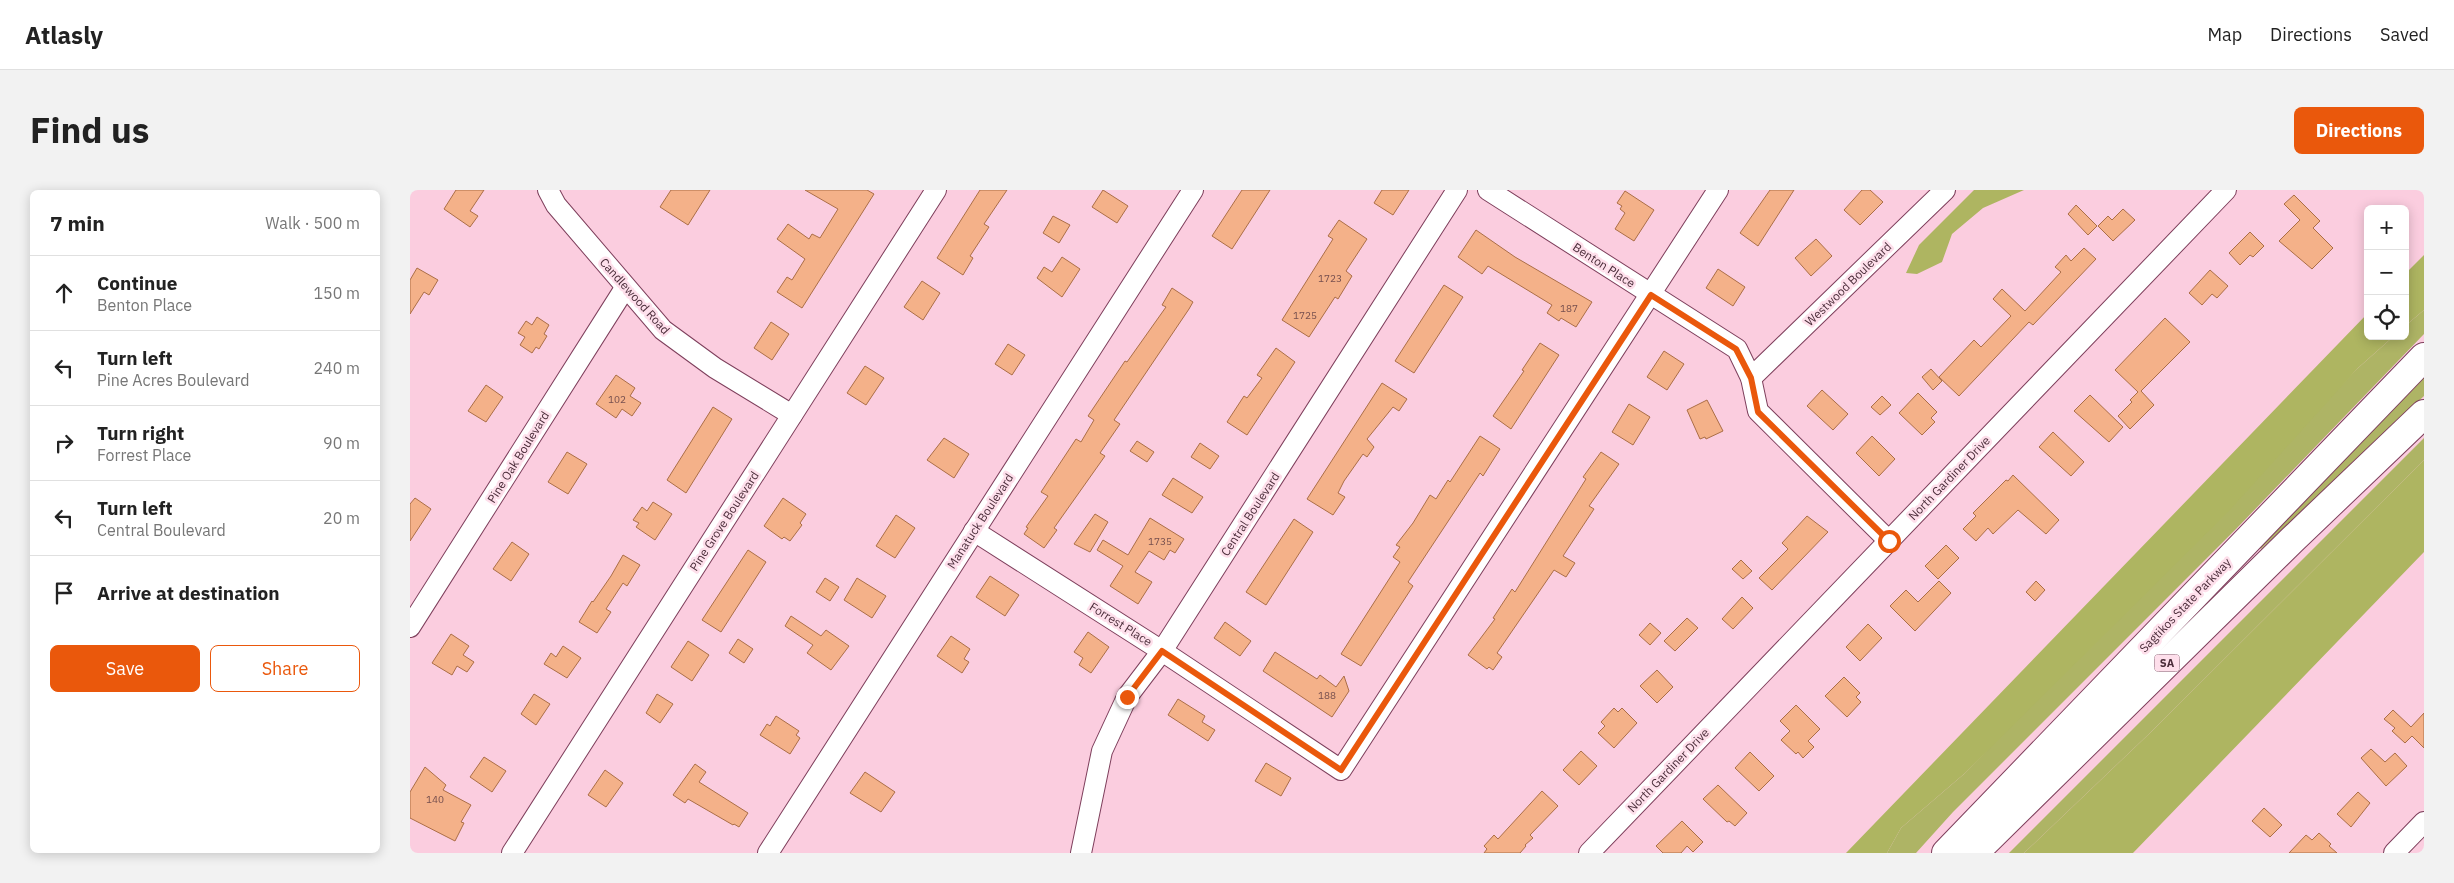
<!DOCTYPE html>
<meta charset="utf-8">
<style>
:root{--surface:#fff;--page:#f2f2f2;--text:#222;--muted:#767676;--line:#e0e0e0;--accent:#ea580c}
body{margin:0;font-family:"IBM Plex Sans",sans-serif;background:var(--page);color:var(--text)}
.controls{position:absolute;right:15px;top:15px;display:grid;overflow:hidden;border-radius:8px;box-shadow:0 2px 12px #0003}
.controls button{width:45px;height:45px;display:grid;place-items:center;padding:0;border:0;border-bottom:1px solid var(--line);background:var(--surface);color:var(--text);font:25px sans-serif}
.stop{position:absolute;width:15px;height:15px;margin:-11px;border:4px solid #ea580c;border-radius:50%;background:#fff}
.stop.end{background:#ea580c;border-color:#fff;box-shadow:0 1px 5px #0008}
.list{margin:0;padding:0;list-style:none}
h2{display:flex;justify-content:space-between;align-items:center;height:65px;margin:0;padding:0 20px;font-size:21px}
h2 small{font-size:16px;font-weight:400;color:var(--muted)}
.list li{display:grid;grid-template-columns:32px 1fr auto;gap:15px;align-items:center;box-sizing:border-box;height:75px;padding:0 20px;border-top:1px solid var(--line)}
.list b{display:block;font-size:19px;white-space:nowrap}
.list p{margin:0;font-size:16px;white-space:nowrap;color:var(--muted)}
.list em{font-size:16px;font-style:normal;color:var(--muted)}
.actions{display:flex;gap:10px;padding:15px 20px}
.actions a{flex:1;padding:11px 0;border:1px solid var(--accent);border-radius:8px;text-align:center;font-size:18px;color:var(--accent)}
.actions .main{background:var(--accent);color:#fff}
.icon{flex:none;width:28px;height:28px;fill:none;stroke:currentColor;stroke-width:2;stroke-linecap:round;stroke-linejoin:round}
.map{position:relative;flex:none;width:2014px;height:663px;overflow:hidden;border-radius:8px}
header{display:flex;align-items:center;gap:30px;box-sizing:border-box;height:70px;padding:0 25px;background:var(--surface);border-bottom:1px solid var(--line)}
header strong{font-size:24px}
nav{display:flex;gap:28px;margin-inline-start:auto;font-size:18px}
.intro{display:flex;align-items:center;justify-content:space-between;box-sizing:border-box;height:120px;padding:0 30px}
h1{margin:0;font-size:35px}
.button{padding:12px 22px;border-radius:8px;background:var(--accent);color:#fff;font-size:18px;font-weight:700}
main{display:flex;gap:30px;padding:0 30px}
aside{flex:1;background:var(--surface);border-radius:8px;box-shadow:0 2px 12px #0003}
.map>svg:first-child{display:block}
.green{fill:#aeb465}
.forest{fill:#aeb561}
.building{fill:#f4b189;stroke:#ab6e47}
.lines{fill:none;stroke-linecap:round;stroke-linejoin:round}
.minor-casing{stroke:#7e3f5c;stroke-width:22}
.highway-casing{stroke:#7e3f5c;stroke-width:30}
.minor{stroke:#fff;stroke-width:20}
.highway{stroke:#fff;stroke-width:28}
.route{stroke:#ea580c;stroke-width:6}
.labels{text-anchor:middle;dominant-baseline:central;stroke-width:5;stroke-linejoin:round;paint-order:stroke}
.number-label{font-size:10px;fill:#764f4e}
.shield{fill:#fedfeb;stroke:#816370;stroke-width:1}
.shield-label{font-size:11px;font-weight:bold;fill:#4c2e3b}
.street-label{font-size:12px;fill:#4c2e3b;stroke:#fedfeb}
</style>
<header>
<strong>Atlasly</strong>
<nav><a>Map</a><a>Directions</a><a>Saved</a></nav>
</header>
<div class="intro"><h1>Find us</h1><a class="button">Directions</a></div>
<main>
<aside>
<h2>7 min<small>Walk · 500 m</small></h2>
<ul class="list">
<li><svg class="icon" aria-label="ahead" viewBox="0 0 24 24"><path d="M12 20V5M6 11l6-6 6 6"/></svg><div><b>Continue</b><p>Benton Place</p></div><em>150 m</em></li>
<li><svg class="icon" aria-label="left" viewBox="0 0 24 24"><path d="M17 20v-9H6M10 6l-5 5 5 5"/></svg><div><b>Turn left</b><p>Pine Acres Boulevard</p></div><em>240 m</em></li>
<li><svg class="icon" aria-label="right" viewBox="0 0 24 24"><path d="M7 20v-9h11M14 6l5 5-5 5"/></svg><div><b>Turn right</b><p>Forrest Place</p></div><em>90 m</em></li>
<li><svg class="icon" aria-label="left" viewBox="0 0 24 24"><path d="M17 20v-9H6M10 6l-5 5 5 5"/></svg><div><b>Turn left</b><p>Central Boulevard</p></div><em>20 m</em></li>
<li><svg class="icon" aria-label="arrive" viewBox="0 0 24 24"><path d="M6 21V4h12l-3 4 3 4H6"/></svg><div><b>Arrive at destination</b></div></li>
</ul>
<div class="actions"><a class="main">Save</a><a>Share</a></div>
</aside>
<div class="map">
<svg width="2014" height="663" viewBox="0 0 2014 663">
<rect width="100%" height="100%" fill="#fbcddf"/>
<!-- green -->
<g class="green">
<polygon points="2014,120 2014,144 1827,338 1543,622 1506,663 1477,663 1491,638 1554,584 1948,178 1984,146 1995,146 1995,136"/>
<polygon points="2014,176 2014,206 1851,359 1845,353"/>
<polygon points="2014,248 2014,270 1741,542 1614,663 1599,663"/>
</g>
<!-- forest -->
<g class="forest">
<polygon points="1564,0 1614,0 1573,18 1542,44 1532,72 1507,84 1496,83 1509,55"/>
<polygon points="2014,65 2014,120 1995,136 1995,84"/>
<polygon points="1958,123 1958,146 1984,146 1948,178 1818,322 1554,584 1491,638 1477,663 1436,663"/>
<polygon points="2014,270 2014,362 1723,663 1614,663 1741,542"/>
</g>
<!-- building -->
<g class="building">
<polygon points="46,0 74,0 60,21 68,26 60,37 34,19"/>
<polygon points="261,0 300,0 278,35 250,17"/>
<polygon points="395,0 457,0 464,4 392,118 367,102 377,87 382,90 395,69 367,49 378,34 399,49 402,44 410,48 428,19"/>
<polygon points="570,0 597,0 574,34 579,37 560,66 563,68 553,85 527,68"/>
<polygon points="693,0 718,16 707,33 682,17"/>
<polygon points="832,0 860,0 822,59 802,46"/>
<polygon points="972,0 999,0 983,25 964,13"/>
<polygon points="1360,0 1384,0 1348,56 1330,43"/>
<polygon points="1452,0 1460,0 1473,12 1450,35 1434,20"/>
<polygon points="1215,1 1244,20 1224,51 1205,39 1215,23 1210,19 1212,16 1207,13"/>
<polygon points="1884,5 1910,31 1903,38 1923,58 1902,79 1869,51 1890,30 1874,14"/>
<polygon points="1666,15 1687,36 1678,45 1658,24"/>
<polygon points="1713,19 1725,30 1703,51 1688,36 1698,26 1702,30"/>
<polygon points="643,26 660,35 649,53 633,43"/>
<polygon points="929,30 957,49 936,81 942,86 928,109 925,107 899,147 872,130 923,49 918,46"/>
<polygon points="1066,40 1105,67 1182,112 1166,137 1151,128 1149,131 1137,123 1142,115 1078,76 1072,84 1048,67"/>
<polygon points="1840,42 1854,56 1843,67 1840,65 1830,75 1819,63"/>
<polygon points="1406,49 1422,66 1401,86 1385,68"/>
<polygon points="1674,58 1686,69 1623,135 1619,132 1549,206 1529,187 1564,150 1571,157 1601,126 1583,109 1592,99 1615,121 1651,82 1645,77 1656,65 1661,71"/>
<polygon points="652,67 670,79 652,107 627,88 634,77 642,82"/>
<polygon points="7,78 28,90 19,105 14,102 0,124 0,90"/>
<polygon points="1308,79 1335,97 1323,116 1296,98"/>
<polygon points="1800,80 1818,96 1807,108 1802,104 1792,115 1779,103"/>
<polygon points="512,91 530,103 513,130 494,117"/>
<polygon points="1034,95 1053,107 1004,183 985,171"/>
<polygon points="762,98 783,112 779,119 704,230 710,234 690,263 695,266 644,338 647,340 634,358 614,344 618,338 616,337 638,306 631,302 666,249 671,252 684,230 678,226 715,171 717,172 756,117 752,115"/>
<polygon points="127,127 139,135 134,144 137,146 129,159 126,157 122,163 110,155 115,147 108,143 116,131 122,135"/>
<polygon points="1755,128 1780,152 1731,201 1744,215 1720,239 1708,226 1722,212 1720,210 1728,202 1705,180"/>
<polygon points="361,132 379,144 362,170 344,158"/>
<polygon points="1130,153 1149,165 1101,239 1083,226 1114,181 1112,180"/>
<polygon points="598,154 615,165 602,185 585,174"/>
<polygon points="866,158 885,172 837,245 817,232 834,206 837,208 852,188 847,185"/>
<polygon points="1254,161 1274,174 1257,200 1237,187"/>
<polygon points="455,176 474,188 456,215 437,203"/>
<polygon points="1521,179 1532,191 1523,200 1512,187"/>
<polygon points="206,185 225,198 220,206 231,213 222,226 212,219 206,228 186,214"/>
<polygon points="972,193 997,209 989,221 983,217 957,249 964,257 957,267 953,264 934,291 928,303 935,307 923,325 897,309"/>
<polygon points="76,195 93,207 76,232 58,221"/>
<polygon points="1412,200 1438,224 1423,240 1397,216"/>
<polygon points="1508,203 1527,222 1521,228 1525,232 1512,245 1489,223"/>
<polygon points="1680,205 1713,237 1699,252 1664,221"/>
<polygon points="1472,206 1481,215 1470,225 1461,217"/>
<polygon points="1297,210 1313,241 1296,249 1295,247 1290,249 1277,220"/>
<polygon points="1219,214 1240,227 1223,255 1202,242"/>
<polygon points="303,217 322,229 276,303 257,290"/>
<polygon points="1643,242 1674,272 1661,286 1629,257"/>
<polygon points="1070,246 1090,259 1073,286 1070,283 998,392 1003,396 951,476 931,464 990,372 983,367 990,357 986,355 1003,333 1020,305 1026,309 1038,290 1040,292"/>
<polygon points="1462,246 1485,269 1469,286 1446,263"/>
<polygon points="534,248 559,264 544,288 517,270"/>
<polygon points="727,251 744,262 737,272 720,261"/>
<polygon points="790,253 809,266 800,279 781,267"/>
<polygon points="157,262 177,274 158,304 138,292"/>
<polygon points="1191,262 1209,274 1179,316 1184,319 1153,366 1165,373 1156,387 1144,380 1087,463 1092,467 1083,480 1079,477 1077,479 1058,465 1085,429 1083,428 1102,399 1105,402 1176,289 1173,287"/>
<polygon points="1603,285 1649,330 1636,344 1608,320 1583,344 1578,338 1566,351 1553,339 1566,326 1563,323 1596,290 1598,291"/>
<polygon points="763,288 793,307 782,323 752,305"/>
<polygon points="5,308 21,319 0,351 0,314"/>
<polygon points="373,308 396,324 390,333 392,335 380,351 374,347 372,349 354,336"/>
<polygon points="243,312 262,324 245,350 226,337 229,333 223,330 232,317 237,321"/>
<polygon points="685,324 698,332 680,362 664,354"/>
<polygon points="486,325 505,338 485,368 466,356"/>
<polygon points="1397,326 1418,342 1362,400 1349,388 1378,359 1372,353"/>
<polygon points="740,328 774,349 765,363 760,360 754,370 739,361 725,382 742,392 728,414 700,396 713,376 687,360 693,350 718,365"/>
<polygon points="884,329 903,342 856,415 836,402"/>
<polygon points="102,352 119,364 101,391 83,379"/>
<polygon points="1536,355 1549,368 1528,389 1515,376"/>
<polygon points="338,360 356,372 311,442 292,430"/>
<polygon points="213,365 230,375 217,396 213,393 196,419 201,422 187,443 169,432 182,411 183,412 201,386"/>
<polygon points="1331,370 1342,381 1333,389 1322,379"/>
<polygon points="580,386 609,405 595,426 566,407"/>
<polygon points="415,388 429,397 420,411 406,402"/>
<polygon points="447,388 476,406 462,428 434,410"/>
<polygon points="1529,391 1541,403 1505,441 1480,416 1496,400 1508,412"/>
<polygon points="1626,391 1635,400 1625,411 1616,402"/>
<polygon points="1332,407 1343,418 1323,439 1312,429"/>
<polygon points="381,426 411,446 416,440 439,456 421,480 397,463 403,455 375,436"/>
<polygon points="1277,428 1288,438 1265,461 1254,451"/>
<polygon points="815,432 841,451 830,466 804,448"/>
<polygon points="1240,433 1251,443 1240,455 1229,445"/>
<polygon points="1458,434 1472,448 1450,471 1436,457"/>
<polygon points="678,442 699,457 681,483 669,475 673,468 664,462"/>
<polygon points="41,444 59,456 53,465 64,472 57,482 47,476 42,485 22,473"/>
<polygon points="541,446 560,459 554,469 559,472 552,483 527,466"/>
<polygon points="328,449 343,459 334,473 319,463"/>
<polygon points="278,451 299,465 282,491 261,477"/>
<polygon points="153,456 171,468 157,488 134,474 141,463 146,467"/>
<polygon points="865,462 907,489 910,485 926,497 934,486 939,501 922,527 853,481"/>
<polygon points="1247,480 1263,497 1247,513 1230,496"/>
<polygon points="1434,487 1450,503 1446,507 1451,512 1437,527 1415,506"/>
<polygon points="124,504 140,514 126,535 111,524"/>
<polygon points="247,504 263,514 250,533 236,523"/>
<polygon points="768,509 795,526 792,532 805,540 798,551 758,525"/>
<polygon points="1386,515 1410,539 1398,551 1404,557 1393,568 1388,562 1386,564 1371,550 1380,541 1370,531"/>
<polygon points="1204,518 1208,522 1212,518 1227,533 1204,558 1188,543 1195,536 1191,532"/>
<polygon points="1983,520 2001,537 2014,523 2014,558 2002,546 1995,553 1982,541 1985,538 1974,529"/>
<polygon points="366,526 389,541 386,545 390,548 380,564 350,545 357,534 360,536"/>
<polygon points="1961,559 1975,572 1985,563 1997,576 1976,596 1951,568"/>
<polygon points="1171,561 1187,576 1169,595 1153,580"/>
<polygon points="1340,562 1364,586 1349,601 1325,578"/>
<polygon points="74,567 96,581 82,602 60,587"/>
<polygon points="856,573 881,588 871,606 845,591"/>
<polygon points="285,574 296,582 289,592 338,623 329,637 324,634 323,635 278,609 275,613 263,605"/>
<polygon points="15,577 36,595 33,600 61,615 51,632 54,633 45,651 0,628 0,602"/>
<polygon points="195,580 213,593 196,617 178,605"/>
<polygon points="455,582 485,602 471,622 440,603"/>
<polygon points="1308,595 1337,623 1325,636 1319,631 1317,632 1293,609"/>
<polygon points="1132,601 1148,616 1120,645 1123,648 1115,655 1116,656 1110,663 1074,663 1077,659 1074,656 1084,645 1088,649"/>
<polygon points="1948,602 1960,613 1941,637 1927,624"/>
<polygon points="1854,618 1872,635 1860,647 1842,631"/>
<polygon points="1272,631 1293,652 1283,662 1277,656 1271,663 1253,663 1246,656"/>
<polygon points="1909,643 1921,654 1919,656 1927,663 1879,663 1896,645 1902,650"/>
</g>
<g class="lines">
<defs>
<g id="minor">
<polyline points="138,0 146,15 253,140 305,178 382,225"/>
<polyline points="1078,0 1327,159 1341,188 1348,221 1479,351"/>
<polyline points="1341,188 1535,0"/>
<polyline points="564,341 752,461 931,580 1308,0"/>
<polyline points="0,437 215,98"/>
<polyline points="102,663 526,0"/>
<polyline points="358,663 783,0"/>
<polyline points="671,663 692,561 717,507 752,461 1047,0"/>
<polyline points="1179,663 1816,0"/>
<polyline points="1984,663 2014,632"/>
</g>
<g id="highway">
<polyline points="1536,663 2014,167"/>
<polyline points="1564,663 1882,350 2014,224"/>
</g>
</defs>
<!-- minor casing -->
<use href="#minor" class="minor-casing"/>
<!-- highway casing -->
<use href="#highway" class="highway-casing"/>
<!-- minor -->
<use href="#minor" class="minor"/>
<!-- highway -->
<use href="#highway" class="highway"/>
</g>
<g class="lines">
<!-- route -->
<polyline class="route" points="717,507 752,461 931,580 1241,105 1326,159 1341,188 1348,222 1479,351"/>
</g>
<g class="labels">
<!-- number labels -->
<g class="number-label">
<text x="920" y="88">1723</text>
<text x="1159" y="118">187</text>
<text x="895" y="125">1725</text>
<text x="207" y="209">102</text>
<text x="750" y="351">1735</text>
<text x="917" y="505">188</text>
<text x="25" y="609">140</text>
</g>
<!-- shield labels -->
<rect class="shield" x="1744.5" y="464.5" width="25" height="17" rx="4"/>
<g class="shield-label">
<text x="1757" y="473">SA</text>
</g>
<!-- street labels -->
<g class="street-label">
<text transform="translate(1194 75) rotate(33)">Benton Place</text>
<text transform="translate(1438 94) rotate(-44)">Westwood Boulevard</text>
<text transform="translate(225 106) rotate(48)">Candlewood Road</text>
<text transform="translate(108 267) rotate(-58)">Pine Oak Boulevard</text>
<text transform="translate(1539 288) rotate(-46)">North Gardiner Drive</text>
<text transform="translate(840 324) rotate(-57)">Central Boulevard</text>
<text transform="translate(314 331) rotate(-57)">Pine Grove Boulevard</text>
<text transform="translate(570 331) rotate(-57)">Manatuck Boulevard</text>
<text transform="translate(1775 415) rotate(-46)">Sagtikos State Parkway</text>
<text transform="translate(711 434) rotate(32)">Forrest Place</text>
<text transform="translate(1258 580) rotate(-46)">North Gardiner Drive</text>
</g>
</g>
</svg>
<div class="controls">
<button>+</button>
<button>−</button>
<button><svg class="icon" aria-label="locate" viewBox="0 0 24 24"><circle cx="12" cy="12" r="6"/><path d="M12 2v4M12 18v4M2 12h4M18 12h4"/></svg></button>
</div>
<div class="stop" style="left:1479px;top:351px"></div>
<div class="stop end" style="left:717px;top:507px"></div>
</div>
</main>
